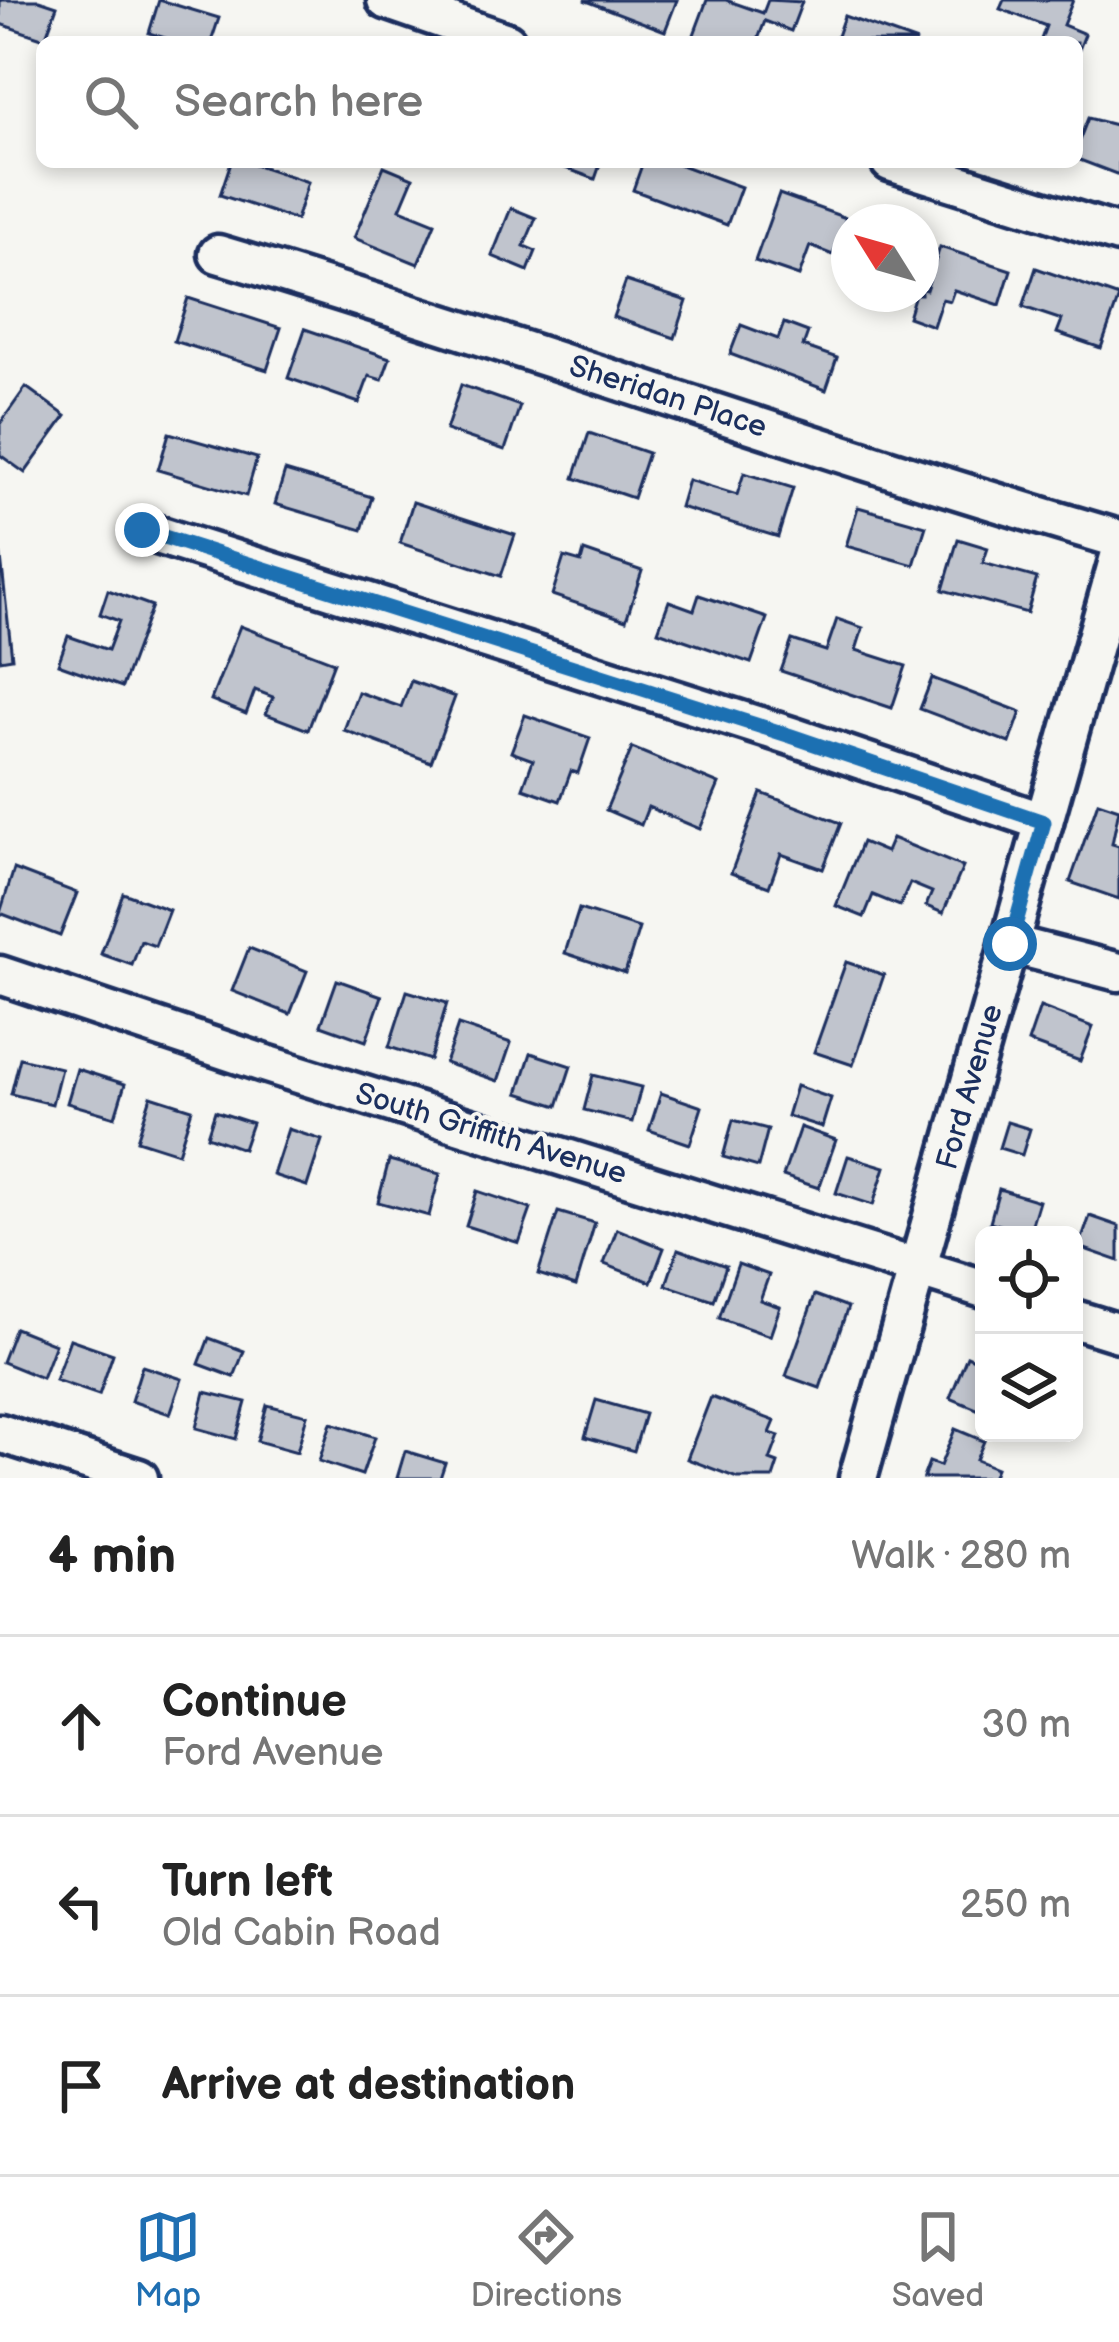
<!DOCTYPE html>
<meta charset="utf-8">
<style>
:root{--surface:#fff;--page:#f6f6f6;--text:#222;--muted:#767676;--line:#e0e0e0;--accent:#1f6fb2}
body{margin:0;font-family:"Balsamiq Sans",sans-serif;background:var(--page);color:var(--text)}
.controls{position:absolute;right:36px;bottom:36px;display:grid;overflow:hidden;border-radius:18px;box-shadow:0 6px 18px #0003}
.controls button{width:108px;height:108px;display:grid;place-items:center;padding:0;border:0;border-bottom:3px solid var(--line);background:var(--surface);color:var(--text);font:60px sans-serif}
.compass{position:absolute;left:831px;top:204px;width:108px;height:108px;border-radius:50%;background:var(--surface);box-shadow:0 6px 18px #0003;rotate:307deg}
.stop{position:absolute;width:36px;height:36px;margin:-27px;border:9px solid #1f6fb2;border-radius:50%;background:#fff}
.stop.end{background:#1f6fb2;border-color:#fff;box-shadow:0 3px 12px #0008}
.list{margin:0;padding:0;list-style:none}
h2{display:flex;justify-content:space-between;align-items:center;height:156px;margin:0;padding:0 48px;font-size:51px}
h2 small{font-size:39px;font-weight:400;color:var(--muted)}
.list li{display:grid;grid-template-columns:78px 1fr auto;gap:36px;align-items:center;box-sizing:border-box;height:180px;padding:0 48px;border-top:3px solid var(--line)}
.list b{display:block;font-size:45px;white-space:nowrap}
.list p{margin:0;font-size:39px;white-space:nowrap;color:var(--muted)}
.list em{font-size:39px;font-style:normal;color:var(--muted)}
.icon{flex:none;width:66px;height:66px;fill:none;stroke:currentColor;stroke-width:2;stroke-linecap:round;stroke-linejoin:round}
.map{position:relative;flex:none;width:1119px;height:1478px;overflow:hidden}
.search{position:absolute;background:var(--surface);box-shadow:0 6px 18px #0003;left:36px;right:36px;top:36px;height:132px;display:flex;align-items:center;gap:30px;box-sizing:border-box;padding:0 42px;border-radius:18px;color:var(--muted);font-size:45px}
.sheet{height:696px;background:var(--surface)}
nav{display:flex;justify-content:space-around;align-items:center;box-sizing:border-box;height:168px;border-top:3px solid var(--line);background:var(--surface);font-size:33px;color:var(--muted)}
nav a{display:grid;justify-items:center;gap:6px}
nav .on{color:var(--accent)}
.map>svg:first-child{display:block}
.building{fill:#c0c4cd;stroke:#1b2f5e;stroke-width:3}
.lines{fill:none;stroke-linecap:round;stroke-linejoin:round}
.minor-casing{stroke:#1b2f5e;stroke-width:45}
.minor{stroke:#f6f6f2;stroke-width:36}
.route{stroke:#1f6fb2;stroke-width:15}
.labels{text-anchor:middle;dominant-baseline:central;stroke-width:9;stroke-linejoin:round;paint-order:stroke}
.street-label{font-size:30px;fill:#1b2f5e;stroke:#f6f6f2}
</style>
<div class="map">
<svg width="1119" height="1478" viewBox="0 0 1119 1478">
<rect width="100%" height="100%" fill="#f6f6f2"/>
<filter id="ink" filterUnits="userSpaceOnUse"><feTurbulence type="fractalNoise" baseFrequency=".00833" numOctaves="2"/><feDisplacementMap in="SourceGraphic" scale="24" xChannelSelector="R" yChannelSelector="G"/><feConvolveMatrix kernelMatrix="1 2 1 2 8 2 1 2 1" color-interpolation-filters="sRGB"/></filter>
<g filter="url(#ink)">
<!-- building -->
<g class="building">
<polygon points="0,0 39,0 57,6 45,39 0,24"/>
<polygon points="159,0 219,18 211,42 178,42 149,33"/>
<polygon points="584,0 677,0 665,31"/>
<polygon points="707,0 726,0 763,13 768,0 802,2 791,31 765,21 757,42 699,42 692,40"/>
<polygon points="1004,0 1073,0 1063,25 1085,34 1077,55 1077,42 1040,42 1046,26 1000,9"/>
<polygon points="844,16 917,42 835,42"/>
<polygon points="1088,118 1119,126 1119,175 1077,159 1077,146"/>
<polygon points="231,162 248,162 308,182 296,220 220,195"/>
<polygon points="549,162 601,162 595,179"/>
<polygon points="643,162 673,162 741,187 727,225 633,190"/>
<polygon points="384,166 413,178 400,209 435,223 418,264 354,238"/>
<polygon points="779,194 846,218 833,255 810,246 799,276 755,261"/>
<polygon points="511,208 536,218 524,246 536,251 528,271 492,256"/>
<polygon points="940,247 1011,270 1000,305 954,290 950,301 942,299 933,326 908,317 915,294 921,294 921,289 926,290"/>
<polygon points="1036,268 1119,297 1101,348 1057,333 1062,320 1023,307"/>
<polygon points="626,281 687,301 675,338 613,317"/>
<polygon points="188,298 281,328 267,370 174,341"/>
<polygon points="784,323 808,332 803,346 837,358 826,390 730,354 741,325 778,339"/>
<polygon points="305,329 390,358 382,380 369,376 359,403 288,378"/>
<polygon points="461,385 520,406 505,450 446,430"/>
<polygon points="26,387 66,416 25,473 0,455 0,424"/>
<polygon points="169,433 257,458 246,496 158,470"/>
<polygon points="589,433 648,453 633,498 574,478"/>
<polygon points="285,471 372,497 362,530 275,504"/>
<polygon points="744,473 793,488 778,537 680,507 688,480 737,495"/>
<polygon points="413,502 515,535 501,576 400,543"/>
<polygon points="858,507 926,526 914,565 846,546"/>
<polygon points="958,539 988,548 983,563 1037,578 1027,613 943,590"/>
<polygon points="0,548 12,658 0,660"/>
<polygon points="584,551 642,571 626,620 552,595 564,557 581,562"/>
<polygon points="108,590 152,606 122,687 58,664 68,636 108,650 119,621 100,614"/>
<polygon points="699,595 767,618 751,663 658,631 669,601 694,610"/>
<polygon points="837,619 863,628 856,650 906,666 892,708 781,671 792,640 826,651"/>
<polygon points="240,626 334,662 308,730 266,714 273,697 255,690 246,714 211,700"/>
<polygon points="932,678 1021,712 1010,743 920,709"/>
<polygon points="411,681 455,697 431,762 344,730 358,692 401,707"/>
<polygon points="525,715 590,738 578,773 571,771 560,801 523,788 533,760 511,752"/>
<polygon points="632,748 719,784 700,829 648,807 641,825 606,810"/>
<polygon points="761,793 841,823 823,869 781,854 769,887 731,873"/>
<polygon points="1098,802 1119,809 1112,844 1119,846 1119,899 1070,882"/>
<polygon points="892,838 963,867 943,913 926,906 932,892 910,883 900,906 873,895 864,917 836,906 862,842 886,852"/>
<polygon points="14,869 77,893 60,936 0,913"/>
<polygon points="123,893 169,910 155,946 141,941 132,965 101,954"/>
<polygon points="579,909 639,928 625,973 565,953"/>
<polygon points="249,948 307,971 290,1014 232,991"/>
<polygon points="846,962 884,975 853,1065 814,1052"/>
<polygon points="337,980 382,996 366,1041 321,1025"/>
<polygon points="407,991 447,1003 430,1060 389,1047"/>
<polygon points="1040,1007 1093,1027 1080,1061 1028,1042"/>
<polygon points="458,1025 511,1043 498,1081 445,1063"/>
<polygon points="531,1053 571,1066 558,1106 518,1093"/>
<polygon points="20,1058 61,1068 52,1104 11,1094"/>
<polygon points="77,1069 125,1084 115,1117 67,1103"/>
<polygon points="593,1075 641,1087 632,1122 584,1110"/>
<polygon points="796,1086 831,1098 822,1127 787,1116"/>
<polygon points="661,1093 702,1107 690,1144 649,1130"/>
<polygon points="151,1096 192,1109 178,1153 137,1140"/>
<polygon points="215,1111 252,1123 243,1149 207,1136"/>
<polygon points="733,1120 768,1129 758,1167 723,1157"/>
<polygon points="1007,1122 1030,1129 1022,1155 999,1148"/>
<polygon points="800,1127 836,1140 819,1188 783,1176"/>
<polygon points="288,1129 322,1140 307,1186 273,1175"/>
<polygon points="848,1156 885,1167 873,1205 836,1193"/>
<polygon points="389,1160 440,1174 429,1216 378,1202"/>
<polygon points="999,1189 1039,1201 1029,1234 990,1222"/>
<polygon points="477,1191 531,1209 519,1243 466,1226"/>
<polygon points="558,1212 595,1223 576,1286 538,1274"/>
<polygon points="1090,1216 1119,1226 1119,1261 1079,1247"/>
<polygon points="617,1229 664,1248 651,1282 604,1264"/>
<polygon points="678,1249 726,1266 714,1301 666,1285"/>
<polygon points="738,1264 769,1275 760,1300 780,1307 770,1336 719,1318"/>
<polygon points="815,1295 848,1307 820,1388 786,1376"/>
<polygon points="15,1328 55,1344 42,1378 2,1362"/>
<polygon points="209,1338 244,1351 234,1377 199,1364"/>
<polygon points="70,1339 113,1354 99,1395 55,1380"/>
<polygon points="967,1356 984,1363 984,1412 950,1398"/>
<polygon points="142,1366 182,1379 170,1414 131,1401"/>
<polygon points="205,1392 246,1402 236,1439 196,1428"/>
<polygon points="711,1397 775,1421 770,1433 779,1436 770,1460 778,1463 773,1478 737,1478 687,1459"/>
<polygon points="596,1400 645,1414 634,1451 585,1437"/>
<polygon points="267,1405 307,1415 297,1452 257,1441"/>
<polygon points="331,1423 375,1437 362,1475 319,1461"/>
<polygon points="955,1429 984,1441 976,1460 996,1468 992,1478 923,1478 929,1462 940,1466"/>
<polygon points="405,1451 445,1463 440,1478 397,1478"/>
</g>
<g class="lines">
<defs>
<g id="minor">
<polyline points="386,0 507,42"/>
<polyline points="890,162 1119,234"/>
<path d="M 218,254 C 520,344 817,451 1119,539"/>
<polyline points="142,530 791,736 1044,822"/>
<polyline points="1010,944 1119,972"/>
<polyline points="0,975 263,1063 984,1289"/>
<polyline points="1074,1319 1119,1333"/>
<polyline points="0,1433 139,1478"/>
<polyline points="858,1478 1119,557"/>
</g>
</defs>
<!-- minor casing -->
<use href="#minor" class="minor-casing"/>
<!-- minor -->
<use href="#minor" class="minor"/>
</g>
</g>
<g class="lines" filter="url(#ink)">
<!-- route -->
<polyline class="route" points="142,530 791,736 1044,822 1010,944"/>
</g>
<g class="labels">
<!-- street labels -->
<g class="street-label">
<text transform="translate(668 397) rotate(18)">Sheridan Place</text>
<text transform="translate(970 1087) rotate(-74)">Ford Avenue</text>
<text transform="translate(491 1134) rotate(17)">South Griffith Avenue</text>
</g>
</g>
</svg>
<div class="controls">
<button><svg class="icon" aria-label="locate" viewBox="0 0 24 24"><circle cx="12" cy="12" r="6"/><path d="M12 2v4M12 18v4M2 12h4M18 12h4"/></svg></button>
<button><svg class="icon" aria-label="layers" viewBox="0 0 24 24"><path d="M12 4l9 5-9 5-9-5zM3 14l9 5 9-5"/></svg></button>
</div>
<svg class="compass" viewBox="-18 -18 36 36"><path d="M0-13l5 13h-10z" fill="#e53935"/><path d="M0 13l5-13h-10z" fill="#767676"/></svg>
<div class="stop" style="left:1010px;top:944px"></div>
<div class="stop end" style="left:142px;top:530px"></div>
<div class="search"><svg class="icon" aria-label="search" viewBox="0 0 24 24"><circle cx="10" cy="10" r="6"/><path d="M15 15l6 6"/></svg>Search here</div>
</div>
<section class="sheet">
<h2>4 min<small>Walk · 280 m</small></h2>
<ul class="list">
<li><svg class="icon" aria-label="ahead" viewBox="0 0 24 24"><path d="M12 20V5M6 11l6-6 6 6"/></svg><div><b>Continue</b><p>Ford Avenue</p></div><em>30 m</em></li>
<li><svg class="icon" aria-label="left" viewBox="0 0 24 24"><path d="M17 20v-9H6M10 6l-5 5 5 5"/></svg><div><b>Turn left</b><p>Old Cabin Road</p></div><em>250 m</em></li>
<li><svg class="icon" aria-label="arrive" viewBox="0 0 24 24"><path d="M6 21V4h12l-3 4 3 4H6"/></svg><div><b>Arrive at destination</b></div></li>
</ul>
</section>
<nav>
<a class="on"><svg class="icon" aria-label="map" viewBox="0 0 24 24"><path d="M3 6l6-2 6 2 6-2v14l-6 2-6-2-6 2zM9 4v14M15 6v14"/></svg>Map</a>
<a><svg class="icon" aria-label="directions" viewBox="0 0 24 24"><path d="M12 3l9 9-9 9-9-9zM9 14v-3h6M13 9l2 2-2 2"/></svg>Directions</a>
<a><svg class="icon" aria-label="saved" viewBox="0 0 24 24"><path d="M7 4h10v16l-5-4-5 4z"/></svg>Saved</a>
</nav>
